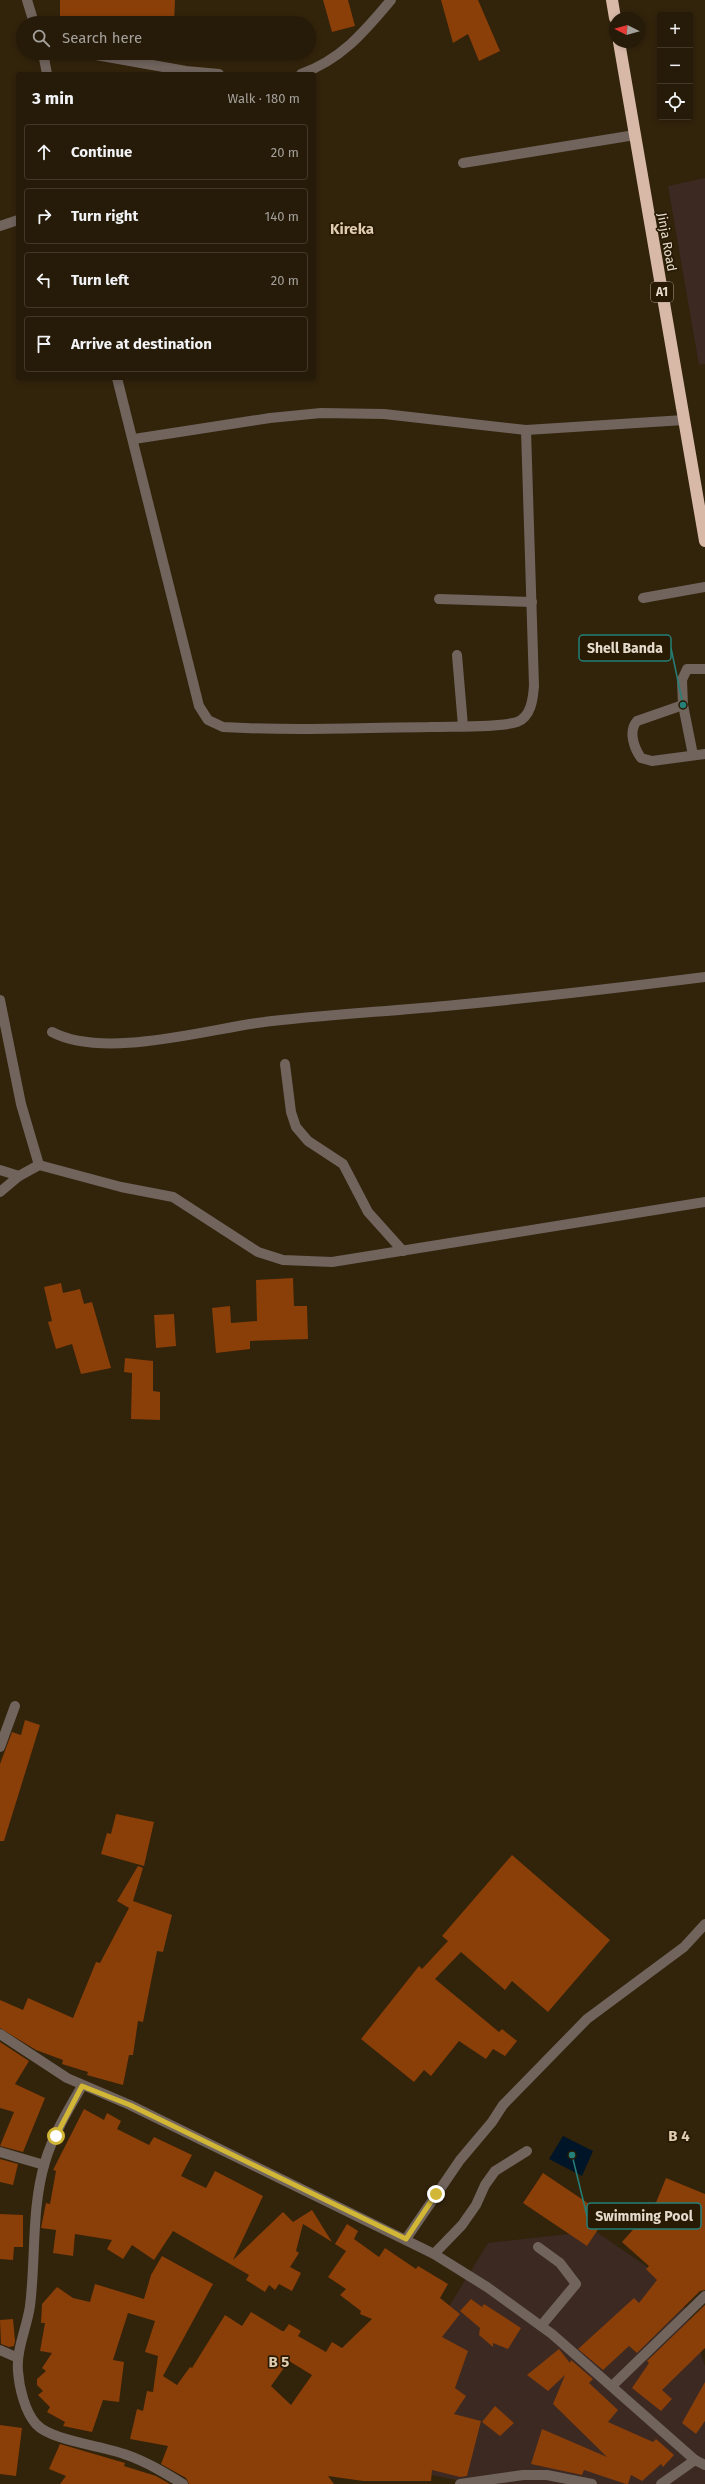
<!DOCTYPE html>
<meta charset="utf-8">
<style>
:root{--surface:#261a08;--page:#322716;--text:#f1f3f6;--muted:#a4a19c;--line:#423829}
body{margin:0;font-family:"Fira Sans",sans-serif;background:var(--page);color:var(--text)}
.controls{position:absolute;right:12px;top:12px;display:grid;overflow:hidden;border-radius:4px;box-shadow:0 2px 6px #0003}
.controls button{width:36px;height:36px;display:grid;place-items:center;padding:0;border:0;border-bottom:1px solid var(--line);background:var(--surface);color:var(--text);font:20px sans-serif}
.compass{position:absolute;left:609px;top:12px;width:36px;height:36px;border-radius:50%;background:var(--surface);box-shadow:0 2px 6px #0003;rotate:276deg}
.stop{position:absolute;width:12px;height:12px;margin:-9px;border:3px solid #d2b635;border-radius:50%;background:#fff}
.stop.end{background:#d2b635;border-color:#fff;box-shadow:0 1px 4px #0008}
.list{margin:0;padding:0;list-style:none}
h2{display:flex;justify-content:space-between;align-items:center;height:52px;margin:0;padding:0 16px;font-size:17px}
h2 small{font-size:13px;font-weight:400;color:var(--muted)}
.list li{display:grid;grid-template-columns:26px 1fr auto;gap:12px;align-items:center;box-sizing:border-box;height:56px;margin:0 8px 8px;padding:0 8px;border:1px solid var(--line);border-radius:4px}
.list b{display:block;font-size:15px;white-space:nowrap}
.list em{font-size:13px;font-style:normal;color:var(--muted)}
.icon{flex:none;width:22px;height:22px;fill:none;stroke:currentColor;stroke-width:2;stroke-linecap:round;stroke-linejoin:round}
.map{position:relative;flex:none;width:705px;height:2484px;overflow:hidden}
.search{position:absolute;background:var(--surface);box-shadow:0 2px 6px #0003;left:16px;top:16px;width:300px;height:44px;display:flex;align-items:center;gap:10px;box-sizing:border-box;padding:0 14px;border-radius:22px;color:var(--muted);font-size:15px}
.panel{position:absolute;background:var(--surface);box-shadow:0 2px 6px #0003;left:16px;top:72px;width:300px;height:308px;border-radius:4px}
.map>svg:first-child{display:block}
.commercial{fill:#3b2922}
.water{fill:#001527}
.building{fill:#8a3e08;fill-rule:evenodd}
.lines{fill:none;stroke-linecap:round;stroke-linejoin:round}
.minor{stroke:#70645d;stroke-width:10}
.highway{stroke:#d8b9a8;stroke-width:12}
.route{stroke:#d2b635;stroke-width:5}
.labels{text-anchor:middle;dominant-baseline:central;stroke-width:3.5;stroke-linejoin:round;paint-order:stroke}
.shield{fill:#281a03;stroke:#aca190;stroke-width:1}
.shield-label{font-size:12px;font-weight:bold;fill:#e5dbcd}
.street-label{font-size:13px;fill:#e5dbcd;stroke:#281a03}
.quarter-label{font-size:15px;font-weight:bold;fill:#e0cdb1;stroke:#281a03}
.leader{fill:none;stroke:#248078;stroke-width:1.5}
.callout-dot{fill:#248078;stroke:#281a03;stroke-width:1.5}
.callout{fill:#281a03;stroke:#248078;stroke-width:1.5}
.callout-label{font-size:14px;text-anchor:middle;font-weight:bold;fill:#e5dbcd}
</style>
<div class="map">
<svg width="705" height="2484" viewBox="0 0 705 2484">
<rect width="100%" height="100%" fill="#32230b"/>
<!-- commercial -->
<g class="commercial">
<polygon points="705,178 705,364 699,365 668,186"/>
<polygon points="595,2231 678,2288 705,2366 705,2484 475,2484 422,2473 432,2334 488,2243"/>
</g>
<!-- water -->
<polygon class="water" points="563,2136 593,2151 582,2176 549,2159"/>
<!-- building -->
<g class="building">
<polygon points="60,0 175,0 174,23 60,23"/>
<polygon points="323,0 348,0 355,26 332,32"/>
<polygon points="441,0 478,0 500,51 479,61 468,34 453,43"/>
<polygon points="293,1278 294,1306 307,1306 308,1339 250,1341 250,1349 216,1353 212,1308 230,1306 231,1323 257,1321 256,1280"/>
<polygon points="61,1283 63,1293 80,1289 84,1304 92,1302 111,1368 81,1374 72,1344 56,1349 48,1322 52,1321 44,1287"/>
<polygon points="174,1314 176,1346 156,1348 154,1315"/>
<polygon points="125,1358 153,1361 153,1391 160,1392 160,1420 131,1419 132,1373 124,1372"/>
<polygon points="25,1720 40,1725 4,1841 0,1841 0,1764 12,1732 21,1735"/>
<polygon points="116,1814 154,1822 144,1866 101,1854 107,1833 111,1834"/>
<polygon points="512,1855 610,1940 548,2012 512,1981 505,1990 461,1952 435,1979 499,2032 502,2029 517,2041 505,2056 493,2049 486,2059 459,2041 431,2076 424,2070 414,2082 361,2039 419,1966 422,1969 448,1941 442,1936"/>
<polygon points="138,1866 143,1868 133,1901 172,1915 163,1952 157,1951 143,2022 138,2021 133,2055 129,2055 123,2085 87,2075 88,2072 62,2064 63,2060 36,2050 0,2028 0,2000 23,2010 28,1998 73,2018 96,1962 100,1963 129,1908 117,1901"/>
<polygon points="0,2042 29,2061 15,2084 45,2098 23,2152 0,2146 14,2112 0,2108"/>
<polygon points="84,2109 104,2120 107,2113 121,2121 117,2129 149,2145 154,2137 192,2155 181,2176 206,2188 215,2171 263,2196 233,2260 283,2212 293,2222 312,2210 332,2242 303,2224 296,2251 299,2253 290,2267 301,2273 292,2291 279,2284 275,2290 269,2285 265,2292 246,2280 249,2275 173,2231 154,2260 132,2245 123,2259 107,2249 112,2240 75,2234 73,2256 53,2253 56,2230 41,2228 46,2203 50,2204 56,2171 53,2170"/>
<polygon points="0,2159 18,2164 13,2185 0,2182"/>
<polygon points="543,2173 607,2216 587,2246 523,2203"/>
<polygon points="666,2178 705,2194 705,2290 700,2291 637,2353 629,2346 603,2370 578,2349 634,2298 639,2303 657,2280 646,2269 649,2266 622,2242 639,2223 648,2202 655,2205"/>
<polygon points="0,2214 23,2215 23,2247 14,2247 13,2260 0,2259"/>
<path d="M 347,2224 L 358,2231 L 354,2239 L 379,2257 L 385,2248 L 416,2269 L 418,2266 L 448,2284 L 440,2298 L 460,2314 L 442,2337 L 468,2351 L 455,2388 L 466,2396 L 454,2414 L 481,2421 L 467,2476 L 460,2477 L 432,2470 L 431,2481 L 363,2481 L 328,2476 L 334,2484 L 189,2484 L 186,2478 L 161,2464 L 168,2446 L 130,2439 L 137,2409 L 143,2411 L 147,2391 L 153,2392 L 158,2356 L 145,2352 L 155,2321 L 128,2313 L 113,2360 L 124,2362 L 119,2402 L 103,2400 L 92,2432 L 63,2426 L 65,2422 L 47,2412 L 50,2407 L 38,2395 L 43,2391 L 37,2385 L 37,2379 L 46,2371 L 42,2368 L 52,2353 L 40,2351 L 45,2323 L 41,2323 L 42,2304 L 57,2287 L 73,2298 L 90,2302 L 95,2284 L 144,2299 L 151,2275 L 162,2256 L 213,2284 L 163,2376 L 177,2385 L 190,2367 L 192,2368 L 225,2315 L 242,2326 L 251,2312 L 282,2331 L 284,2331 L 289,2324 L 301,2331 L 298,2336 L 326,2352 L 332,2342 L 342,2348 L 372,2319 L 360,2314 L 361,2311 L 340,2295 L 346,2289 L 328,2277 L 346,2251 L 335,2244 ZM 289,2361 L 312,2375 L 291,2405 L 271,2386 Z"/>
<polygon points="471,2299 482,2307 484,2304 521,2328 508,2349 493,2343 493,2347 479,2335 480,2328 460,2311"/>
<polygon points="705,2305 705,2348 662,2390 672,2399 661,2411 632,2388 649,2363 647,2361"/>
<polygon points="13,2319 15,2341 14,2346 9,2347 1,2344 0,2320"/>
<polygon points="559,2349 570,2363 571,2360 593,2379 589,2383 618,2410 608,2422 653,2442 656,2439 674,2455 663,2467 661,2464 642,2481 631,2475 628,2484 626,2484 584,2470 582,2475 531,2464 542,2429 607,2457 553,2404 565,2375 548,2391 527,2375"/>
<polygon points="705,2382 705,2421 696,2434 682,2423"/>
<polygon points="495,2406 514,2423 500,2436 482,2422"/>
<polygon points="0,2425 22,2428 16,2476 0,2474"/>
<polygon points="60,2444 125,2463 124,2466 156,2476 170,2484 60,2484 66,2476 49,2469"/>
</g>
<g class="lines">
<!-- minor -->
<g class="minor">
<polyline points="27,0 34,23"/>
<polyline points="43,53 47,74"/>
<polyline points="85,53 186,71 219,74"/>
<path d="M 301,74 C 342,59 364,32 391,0"/>
<polyline points="463,163 635,135"/>
<polyline points="0,226 18,220"/>
<path d="M 117,378 L 199,706 L 208,720 L 223,727 C 292,731 360,728 429,727 C 451,726 498,728 517,722 C 531,717 533,699 534,686 L 526,430"/>
<polyline points="134,439 270,418 321,413 384,414 526,430 684,420"/>
<polyline points="643,598 705,587"/>
<polyline points="439,599 532,602"/>
<polyline points="457,655 463,726"/>
<path d="M 705,669 L 687,669 L 682,680 L 683,705 L 637,721 C 628,731 634,748 641,758 L 652,761 L 705,754"/>
<polyline points="683,705 693,755"/>
<polyline points="0,1000 21,1104 39,1165 121,1187 173,1197 258,1252 283,1260 332,1262 357,1258 705,1202"/>
<path d="M 52,1032 C 103,1059 201,1031 257,1023 C 319,1015 382,1012 445,1006 C 532,998 618,988 705,977"/>
<polyline points="285,1064 291,1112 296,1127 308,1141 343,1164 368,1212 403,1251"/>
<polyline points="0,1170 19,1176 39,1165"/>
<polyline points="0,1192 19,1176"/>
<polyline points="0,1747 15,1706"/>
<polyline points="0,2034 67,2078 130,2105 434,2254 487,2287 552,2334 695,2460 705,2465"/>
<path d="M 82,2086 C 68,2110 53,2135 45,2162 C 31,2209 36,2258 30,2306 C 27,2327 16,2350 18,2371 C 19,2387 25,2412 36,2424 C 51,2441 105,2446 127,2455 C 147,2462 165,2473 183,2484"/>
<polyline points="0,2152 44,2165"/>
<polyline points="406,2239 460,2160 492,2122 503,2105 587,2019 684,1947 705,1924"/>
<polyline points="538,2247 560,2263 576,2284 541,2326"/>
<polyline points="434,2254 462,2225 476,2205 485,2185 495,2171 527,2151"/>
<polyline points="0,2350 18,2358"/>
<polyline points="612,2386 705,2296"/>
<polyline points="460,2484 523,2475 547,2475 592,2484"/>
<polyline points="661,2484 695,2460"/>
</g>
<!-- highway -->
<g class="highway">
<polyline points="612,0 615,18"/>
<polyline points="619,42 705,541"/>
</g>
</g>
<g class="lines">
<!-- route -->
<polyline class="route" points="56,2136 82,2086 130,2105 406,2239 436,2194"/>
</g>
<g class="labels">
<!-- shield labels -->
<rect class="shield" x="651" y="282" width="22" height="20" rx="3"/>
<g class="shield-label">
<text x="662" y="292">A1</text>
</g>
<!-- street labels -->
<g class="street-label">
<text transform="translate(667 242) rotate(80)">Jinja Road</text>
</g>
<!-- quarter labels -->
<g class="quarter-label">
<text x="352" y="229">Kireka</text>
<text x="679" y="2136">B 4</text>
<text x="279" y="2362">B 5</text>
</g>
</g>
<!-- callouts -->
<path class="leader" d="M683 705L671 648M572 2155L587 2216"/>
<g class="callout-dot">
<circle cx="683" cy="705" r="4"/>
<circle cx="572" cy="2155" r="4"/>
</g>
<g class="callout">
<rect x="579" y="635" width="92" height="26" rx="4"/>
<rect x="587" y="2203" width="114" height="26" rx="4"/>
</g>
<g class="callout-label">
<text x="625" y="653">Shell Banda</text>
<text x="644" y="2221">Swimming Pool</text>
</g>
</svg>
<div class="controls">
<button>+</button>
<button>−</button>
<button><svg class="icon" aria-label="locate" viewBox="0 0 24 24"><circle cx="12" cy="12" r="6"/><path d="M12 2v4M12 18v4M2 12h4M18 12h4"/></svg></button>
</div>
<svg class="compass" viewBox="-18 -18 36 36"><path d="M0-13l5 13h-10z" fill="#e53935"/><path d="M0 13l5-13h-10z" fill="#a4a19c"/></svg>
<div class="stop" style="left:56px;top:2136px"></div>
<div class="stop end" style="left:436px;top:2194px"></div>
<div class="search"><svg class="icon" aria-label="search" viewBox="0 0 24 24"><circle cx="10" cy="10" r="6"/><path d="M15 15l6 6"/></svg>Search here</div>
<section class="panel">
<h2>3 min<small>Walk · 180 m</small></h2>
<ul class="list">
<li><svg class="icon" aria-label="ahead" viewBox="0 0 24 24"><path d="M12 20V5M6 11l6-6 6 6"/></svg><div><b>Continue</b></div><em>20 m</em></li>
<li><svg class="icon" aria-label="right" viewBox="0 0 24 24"><path d="M7 20v-9h11M14 6l5 5-5 5"/></svg><div><b>Turn right</b></div><em>140 m</em></li>
<li><svg class="icon" aria-label="left" viewBox="0 0 24 24"><path d="M17 20v-9H6M10 6l-5 5 5 5"/></svg><div><b>Turn left</b></div><em>20 m</em></li>
<li><svg class="icon" aria-label="arrive" viewBox="0 0 24 24"><path d="M6 21V4h12l-3 4 3 4H6"/></svg><div><b>Arrive at destination</b></div></li>
</ul>
</section>
</div>
